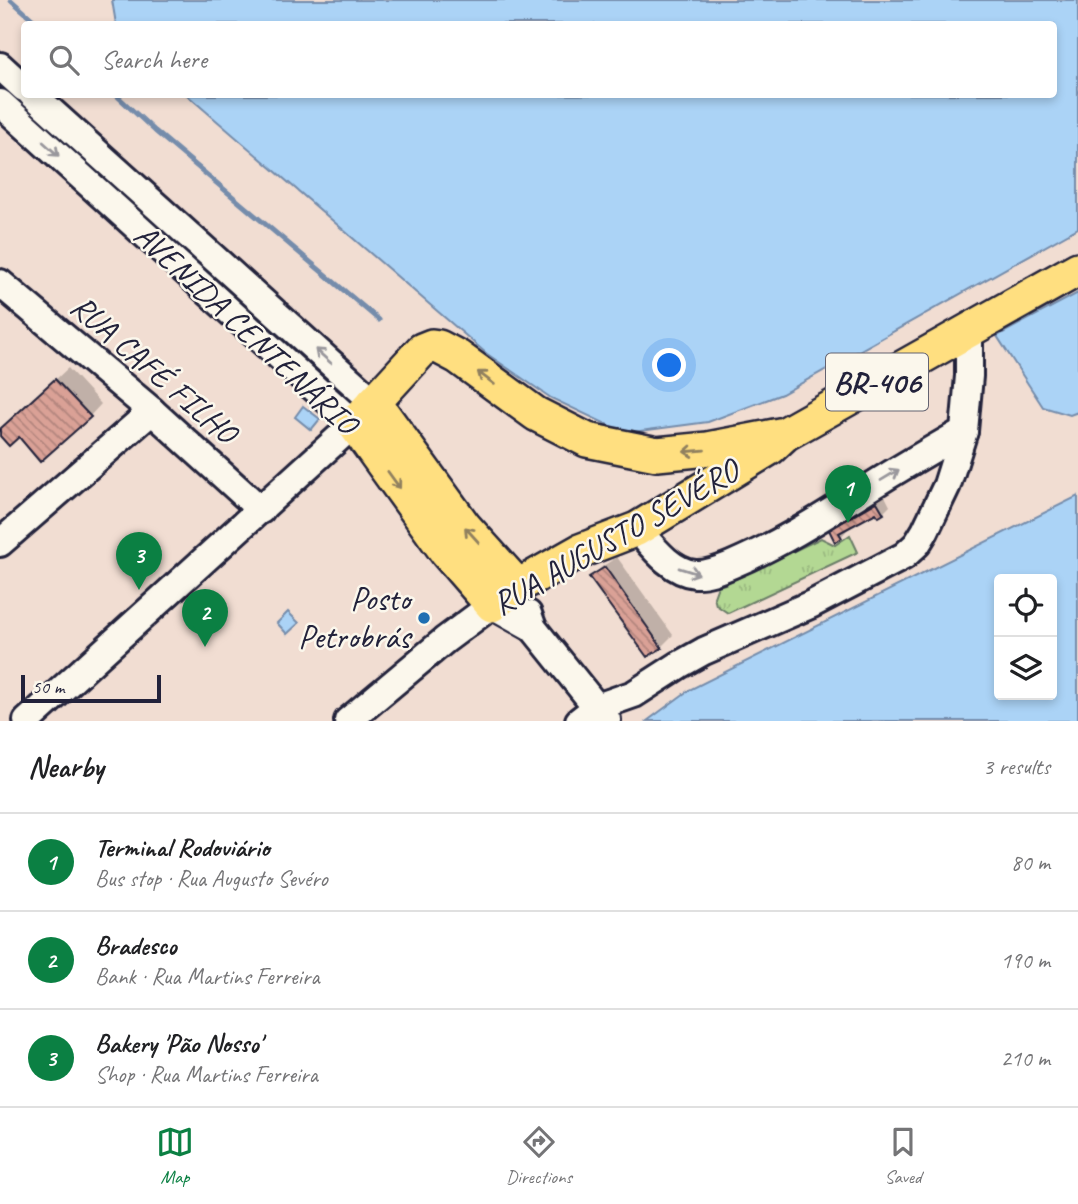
<!DOCTYPE html>
<meta charset="utf-8">
<style>
:root{--surface:#fff;--page:#f2f2f2;--text:#202124;--muted:#757577;--line:#e0e0e0;--accent:#0b8043}
body{margin:0;font-family:Caveat,sans-serif;background:var(--page);color:var(--text)}
.controls{position:absolute;right:21px;bottom:21px;display:grid;overflow:hidden;border-radius:7px;box-shadow:0 4px 10px #0003}
.controls button{width:63px;height:63px;display:grid;place-items:center;padding:0;border:0;border-bottom:2px solid var(--line);background:var(--surface);color:var(--text);font:35px sans-serif}
.scale{position:absolute;left:21px;bottom:18px;width:140px;box-sizing:border-box;padding-left:7px;border:4px solid #22223b;border-top:0;font-size:19px;line-height:24px;white-space:nowrap;color:#22223b;-webkit-text-stroke:5px #fbf7ec;paint-order:stroke}
.you{position:absolute;left:670px;top:366px;width:24px;height:24px;margin:-18px;border:5px solid #fff;border-radius:50%;background:#1a73e8;box-shadow:0 0 0 10px #1a73e833}
.badge{display:grid;place-items:center;width:46px;height:46px;border-radius:50%;background:var(--accent);color:#fff;font-size:23px;font-weight:700}
.pin{position:absolute;translate:-50% -58px;filter:drop-shadow(0 2px 4px #0008)}
.pin::after{content:'';position:absolute;top:37px;width:24px;height:21px;background:inherit;clip-path:polygon(0 0,100% 0,50% 100%)}
.list{margin:0;padding:0;list-style:none}
h2{display:flex;justify-content:space-between;align-items:center;height:91px;margin:0;padding:0 28px;font-size:30px}
h2 small{font-size:23px;font-weight:400;color:var(--muted)}
.list li{display:grid;grid-template-columns:46px 1fr auto;gap:21px;align-items:center;box-sizing:border-box;height:98px;padding:0 28px;border-top:2px solid var(--line)}
.list b{display:block;font-size:26px;white-space:nowrap}
.list p{margin:0;font-size:23px;white-space:nowrap;color:var(--muted)}
.list em{font-size:23px;font-style:normal;color:var(--muted)}
.icon{flex:none;width:38px;height:38px;fill:none;stroke:currentColor;stroke-width:2;stroke-linecap:round;stroke-linejoin:round}
.map{position:relative;flex:none;width:1078px;height:721px;overflow:hidden}
.search{position:absolute;background:var(--surface);box-shadow:0 4px 10px #0003;left:21px;right:21px;top:21px;height:77px;display:flex;align-items:center;gap:18px;box-sizing:border-box;padding:0 24px;border-radius:7px;color:var(--muted);font-size:26px}
.sheet{height:385px;background:var(--surface)}
nav{display:flex;justify-content:space-around;align-items:center;box-sizing:border-box;height:98px;border-top:2px solid var(--line);background:var(--surface);font-size:19px;color:var(--muted)}
nav a{display:grid;justify-items:center;gap:4px}
nav .on{color:var(--accent)}
.map>svg:first-child{display:block}
.grass{fill:url(#grass-tufts);stroke:#6a7d67;stroke-width:2}
.water{fill:#abd3f6;stroke:#748cab;stroke-width:2;fill-rule:evenodd}
.shadow{fill:#0003}
.lines{fill:none;stroke-linecap:round;stroke-linejoin:round}
.stream{stroke:#748cab;stroke-width:5}
.building{fill:url(#building-back-hatch);stroke:#22223b;stroke-width:2}
.minor-casing{stroke:#22223b;stroke-width:32}
.major-casing{stroke:#22223b;stroke-width:38}
.minor{stroke:#fbf7ec;stroke-width:26}
.major{stroke:#ffdf80;stroke-width:33}
.oneway{stroke:#99979c}
.oneway2{stroke:#90805e}
.poi-dot{fill:#1f6fb2;stroke:#fbf7ec;stroke-width:2.5}
.labels{text-anchor:middle;dominant-baseline:central;stroke-width:5;stroke-linejoin:round;paint-order:stroke}
.shield{fill:#fbf7ec;stroke:#636270;stroke-width:2}
.shield-label{font-size:32px;font-weight:bold;fill:#22223b}
.street-label{font-size:33px;fill:#22223b;stroke:#fbf7ec}
.poi-label{font-size:33px;fill:#22223b;stroke:#fbf7ec;text-anchor:end}
</style>
<div class="map">
<svg width="1078" height="721" viewBox="0 0 1078 721">
<defs>
<pattern id="grass-tufts" width="24" height="20" patternUnits="userSpaceOnUse" patternTransform="scale(1.75)"><rect width="24" height="20" fill="#b3d893"/><path d="M3 7l-1-3M5 7V3M7 7l1-3M15 17l-1-3M17 17v-4M19 17l1-3" fill="none" stroke="#9ab980"/></pattern>
<pattern id="building-back-hatch" width="6" height="6" patternUnits="userSpaceOnUse" patternTransform="scale(1.75)"><rect width="6" height="6" fill="#daa196"/><path d="M-1 5l2 2M0 0l6 6M5-1l2 2" fill="none" stroke="#b0837c"/></pattern>
</defs>
<rect width="100%" height="100%" fill="#f1ddd2"/>
<filter id="ink" filterUnits="userSpaceOnUse"><feTurbulence type="fractalNoise" baseFrequency=".0143" numOctaves="2"/><feDisplacementMap in="SourceGraphic" scale="14" xChannelSelector="R" yChannelSelector="G"/><feConvolveMatrix kernelMatrix="1 2 1 2 8 2 1 2 1" color-interpolation-filters="sRGB"/></filter>
<g filter="url(#ink)">
<!-- grass -->
<polygon class="grass" points="850,535 858,552 728,613 716,605 714,597 718,586 725,584 821,538 835,545"/>
<!-- water -->
<g class="water">
<polygon points="112,0 1078,0 1078,228 782,394 708,422 625,433 551,398 487,354 187,95 1054,94 1054,24 116,24"/>
<polygon points="1078,293 1078,412 1070,415 1043,407 997,336"/>
<polygon points="303,406 320,419 311,430 295,417"/>
<path d="M 1078,496 L 1078,721 L 647,721 L 689,690 ZM 999,579 L 1052,579 L 1052,695 L 999,695 Z"/>
<polygon points="288,612 299,623 287,634 277,623"/>
</g>
<!-- shadow -->
<g class="shadow">
<polygon points="68,368 101,404 90,416 19,435 0,433 0,431 11,421"/>
<polygon points="885,496 890,506 883,513 877,510 847,527 848,529 841,537 831,530 839,522"/>
<polygon points="617,557 673,635 661,647 648,655 591,577 603,566"/>
</g>
<g class="lines">
<!-- stream -->
<g class="stream">
<polyline points="11,0 38,24"/>
<polyline points="115,94 155,131 379,320"/>
</g>
</g>
<!-- building -->
<g class="building">
<polygon points="55,379 91,417 40,462 19,437 9,446 0,436 0,429"/>
<polygon points="877,502 884,514 879,517 876,513 839,533 842,538 835,542 829,530"/>
<polygon points="605,567 662,648 647,657 589,577"/>
</g>
<g class="lines">
<defs>
<g id="minor">
<polyline points="0,66 24,88"/>
<polyline points="32,94 374,402"/>
<polyline points="0,103 354,424 27,721"/>
<polyline points="0,283 152,411 261,510"/>
<path d="M 637,529 C 652,546 671,572 695,574 C 707,575 721,569 731,565 C 786,542 836,508 886,477 C 912,461 938,446 964,431"/>
<polyline points="0,543 152,411"/>
<polyline points="528,614 533,628 607,720"/>
<polyline points="348,721 445,640 492,605 533,628"/>
<polyline points="579,721 597,707 634,694 679,665 704,651 812,604 904,556 917,544 925,531 947,485 964,431 969,376 969,330"/>
</g>
<g id="major">
<polyline points="374,402 464,526 518,586"/>
<polyline points="785,434 708,449 657,454 587,440 536,414 458,357 439,347 432,346 422,350 354,424 447,553 492,605 518,586 580,551 637,529 770,448 785,434 1078,269"/>
</g>
</defs>
<!-- minor casing -->
<use href="#minor" class="minor-casing"/>
<!-- major casing -->
<use href="#major" class="major-casing"/>
<!-- minor -->
<use href="#minor" class="minor"/>
<!-- major -->
<use href="#major" class="major"/>
</g>
<!-- one-way arrows -->
<defs><path id="oneway-shaft" d="M-6 0H5M1.5-3L5.5 0L1.5 3" fill="none" stroke-width="1.6" stroke-linecap="round" stroke-linejoin="round" transform="scale(1.75)"/></defs>
<g class="oneway">
<use href="#oneway-shaft" transform="translate(51 149) rotate(42)"/>
<use href="#oneway-shaft" transform="translate(323 356) rotate(-138)"/>
<use href="#oneway-shaft" transform="translate(890 475) rotate(-31)"/>
<use href="#oneway-shaft" transform="translate(689 571) rotate(17)"/>
</g>
<g class="oneway2">
<use href="#oneway-shaft" transform="translate(486 378) rotate(-143)"/>
<use href="#oneway-shaft" transform="translate(694 451) rotate(175)"/>
<use href="#oneway-shaft" transform="translate(394 480) rotate(54)"/>
<use href="#oneway-shaft" transform="translate(472 535) rotate(-132)"/>
</g>
</g>
<!-- markers -->
<circle class="poi-dot" cx="424" cy="618" r="7"/>
<g class="labels">
<!-- shield labels -->
<rect class="shield" x="826" y="353.5" width="102" height="57" rx="5"/>
<g class="shield-label">
<text x="877" y="382">BR-406</text>
</g>
<!-- street labels -->
<g class="street-label">
<text transform="translate(246 329) rotate(43)">AVENIDA CENTENÁRIO</text>
<text transform="translate(154 369) rotate(41)">RUA CAFÉ FILHO</text>
<text transform="translate(615 537) rotate(-30)">RUA AUGUSTO SEVÉRO</text>
</g>
<!-- poi labels -->
<g class="poi-label">
<text x="410" y="599">Posto<tspan x="410" dy="38">Petrobrás</tspan></text>
</g>
</g>
</svg>
<div class="controls">
<button><svg class="icon" aria-label="locate" viewBox="0 0 24 24"><circle cx="12" cy="12" r="6"/><path d="M12 2v4M12 18v4M2 12h4M18 12h4"/></svg></button>
<button><svg class="icon" aria-label="layers" viewBox="0 0 24 24"><path d="M12 4l9 5-9 5-9-5zM3 14l9 5 9-5"/></svg></button>
</div>
<div class="scale">50 m</div>
<div class="you"></div>
<div class="pin badge" style="left:848px;top:523px">1</div>
<div class="pin badge" style="left:205px;top:647px">2</div>
<div class="pin badge" style="left:139px;top:590px">3</div>
<div class="search"><svg class="icon" aria-label="search" viewBox="0 0 24 24"><circle cx="10" cy="10" r="6"/><path d="M15 15l6 6"/></svg>Search here</div>
</div>
<section class="sheet">
<h2>Nearby<small>3 results</small></h2>
<ul class="list">
<li><span class="badge">1</span><div><b>Terminal Rodoviário</b><p>Bus stop · Rua Augusto Sevéro</p></div><em>80 m</em></li>
<li><span class="badge">2</span><div><b>Bradesco</b><p>Bank · Rua Martins Ferreira</p></div><em>190 m</em></li>
<li><span class="badge">3</span><div><b>Bakery 'Pão Nosso'</b><p>Shop · Rua Martins Ferreira</p></div><em>210 m</em></li>
</ul>
</section>
<nav>
<a class="on"><svg class="icon" aria-label="map" viewBox="0 0 24 24"><path d="M3 6l6-2 6 2 6-2v14l-6 2-6-2-6 2zM9 4v14M15 6v14"/></svg>Map</a>
<a><svg class="icon" aria-label="directions" viewBox="0 0 24 24"><path d="M12 3l9 9-9 9-9-9zM9 14v-3h6M13 9l2 2-2 2"/></svg>Directions</a>
<a><svg class="icon" aria-label="saved" viewBox="0 0 24 24"><path d="M7 4h10v16l-5-4-5 4z"/></svg>Saved</a>
</nav>
